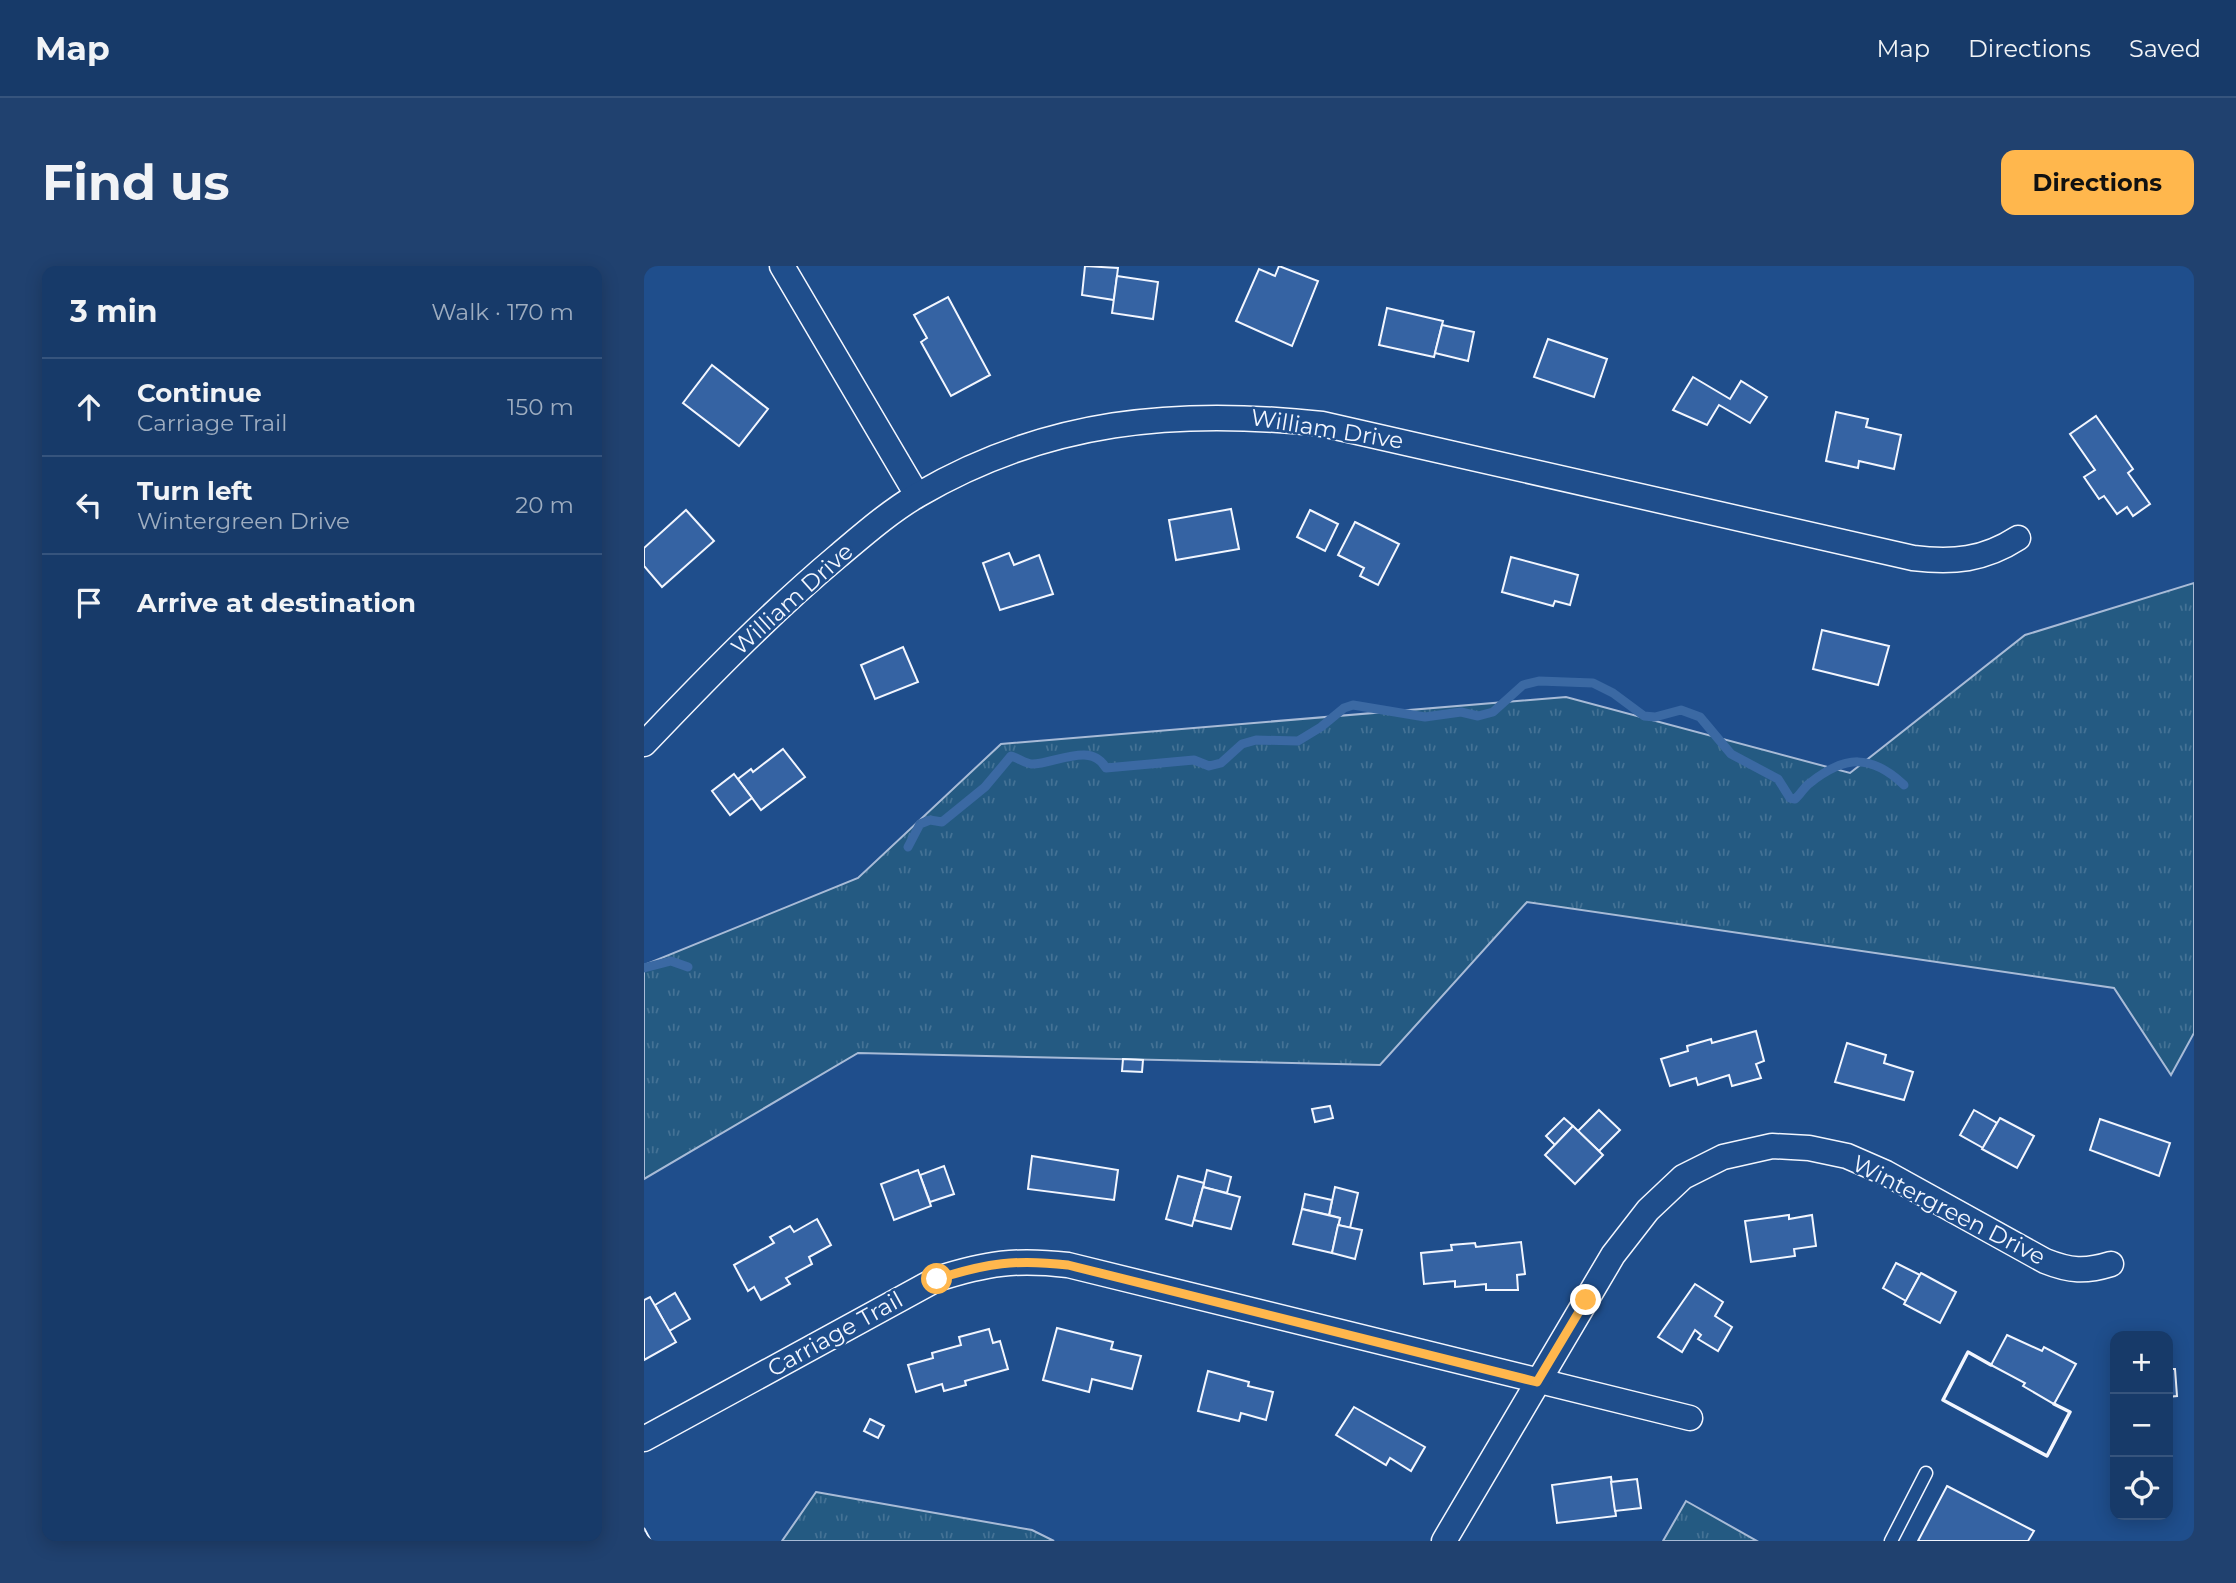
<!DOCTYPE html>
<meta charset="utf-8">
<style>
:root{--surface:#173a69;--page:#20416f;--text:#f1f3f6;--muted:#9eadc0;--line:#36547d;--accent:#ffb74d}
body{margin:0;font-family:Montserrat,sans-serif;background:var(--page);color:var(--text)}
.controls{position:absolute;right:21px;bottom:21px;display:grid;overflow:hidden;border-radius:14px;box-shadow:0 4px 18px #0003}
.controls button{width:63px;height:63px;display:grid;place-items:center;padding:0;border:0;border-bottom:2px solid var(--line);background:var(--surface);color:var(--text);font:35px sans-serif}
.stop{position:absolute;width:21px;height:21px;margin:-16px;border:5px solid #ffb74d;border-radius:50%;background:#fff}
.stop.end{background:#ffb74d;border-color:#fff;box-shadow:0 2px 7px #0008}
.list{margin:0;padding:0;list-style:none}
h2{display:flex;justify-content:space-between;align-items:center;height:91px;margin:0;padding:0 28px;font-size:30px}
h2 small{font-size:23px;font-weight:400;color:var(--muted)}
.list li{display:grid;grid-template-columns:46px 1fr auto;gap:21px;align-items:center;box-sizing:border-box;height:98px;padding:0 28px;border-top:2px solid var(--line)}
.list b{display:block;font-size:26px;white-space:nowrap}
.list p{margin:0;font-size:23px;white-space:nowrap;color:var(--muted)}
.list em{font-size:23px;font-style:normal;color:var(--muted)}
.icon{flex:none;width:38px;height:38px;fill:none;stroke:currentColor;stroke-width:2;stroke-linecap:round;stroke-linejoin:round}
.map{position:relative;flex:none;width:1550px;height:1275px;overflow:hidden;border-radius:14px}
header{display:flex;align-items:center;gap:42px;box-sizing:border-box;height:98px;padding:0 35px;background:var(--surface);border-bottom:2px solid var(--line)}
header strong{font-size:33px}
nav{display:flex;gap:38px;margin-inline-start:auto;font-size:24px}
.intro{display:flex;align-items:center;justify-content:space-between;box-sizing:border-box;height:168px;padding:0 42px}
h1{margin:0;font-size:49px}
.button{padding:18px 32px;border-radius:14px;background:var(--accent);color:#111;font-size:24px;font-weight:700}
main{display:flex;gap:42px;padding:0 42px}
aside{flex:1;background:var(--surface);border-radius:14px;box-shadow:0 4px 18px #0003}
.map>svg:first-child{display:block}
.grass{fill:url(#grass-tufts);stroke:#a8bbd7;stroke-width:2}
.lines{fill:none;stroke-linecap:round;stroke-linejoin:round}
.stream{stroke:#3b69a3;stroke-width:9}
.building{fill:#3563a3;stroke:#f2f6ff;stroke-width:2}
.lane-casing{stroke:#f2f6ff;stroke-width:15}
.street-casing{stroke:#f2f6ff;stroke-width:27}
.lane{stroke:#1f4e8c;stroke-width:12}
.street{stroke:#1f4e8c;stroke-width:24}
.wall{stroke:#f2f6ff;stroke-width:3.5}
.route{stroke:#ffb74d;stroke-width:9}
.labels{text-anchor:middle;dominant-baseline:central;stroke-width:5;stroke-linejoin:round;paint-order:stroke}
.street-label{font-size:23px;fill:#f2f6ff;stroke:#1f4e8c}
</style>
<header>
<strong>Map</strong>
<nav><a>Map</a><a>Directions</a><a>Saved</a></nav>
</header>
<div class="intro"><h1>Find us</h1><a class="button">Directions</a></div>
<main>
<aside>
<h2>3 min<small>Walk · 170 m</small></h2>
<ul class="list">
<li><svg class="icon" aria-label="ahead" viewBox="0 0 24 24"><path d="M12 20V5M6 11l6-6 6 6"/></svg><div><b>Continue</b><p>Carriage Trail</p></div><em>150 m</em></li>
<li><svg class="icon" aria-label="left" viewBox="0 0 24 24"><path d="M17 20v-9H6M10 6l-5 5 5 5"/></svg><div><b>Turn left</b><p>Wintergreen Drive</p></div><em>20 m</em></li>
<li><svg class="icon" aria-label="arrive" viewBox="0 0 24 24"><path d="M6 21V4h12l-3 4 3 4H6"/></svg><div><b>Arrive at destination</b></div></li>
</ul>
</aside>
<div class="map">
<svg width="1550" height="1275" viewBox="0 0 1550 1275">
<defs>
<pattern id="grass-tufts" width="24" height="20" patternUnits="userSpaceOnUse" patternTransform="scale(1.75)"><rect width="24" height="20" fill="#245a82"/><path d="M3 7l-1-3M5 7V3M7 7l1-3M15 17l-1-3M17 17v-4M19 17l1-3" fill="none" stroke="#447295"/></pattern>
</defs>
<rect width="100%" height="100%" fill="#1f4e8c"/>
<!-- grass -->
<g class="grass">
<polygon points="1550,317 1550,767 1527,809 1470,722 883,636 736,799 214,787 0,913 0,699 214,612 357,478 922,431 1206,507 1381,369"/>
<polygon points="172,1226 388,1264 410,1275 138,1275"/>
<polygon points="1042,1235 1113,1275 1019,1275"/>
</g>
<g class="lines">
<!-- stream -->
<g class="stream">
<path d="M 264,581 L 276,558 L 286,554 L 298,556 L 341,521 L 367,490 C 374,492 382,498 388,498 C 411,498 447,475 462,502 L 550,494 L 565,500 L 577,497 L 598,478 L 612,474 L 654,475 L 677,461 L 700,442 L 709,439 L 781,451 L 817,446 L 834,450 L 849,446 L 879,419 L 895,415 L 949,417 L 969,427 L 1000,450 L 1011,451 L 1037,444 L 1056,451 L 1087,488 L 1134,513 L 1146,532 L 1151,533 C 1157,528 1160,521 1166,517 C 1201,489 1227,488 1260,519"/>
<polyline points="0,702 27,695 44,701"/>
</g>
</g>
<!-- building -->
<g class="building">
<polygon points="441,0 474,2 470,34 438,29"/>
<polygon points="635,0 674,15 648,80 592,55 615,3 631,10"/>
<polygon points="473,10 514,16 509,53 468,47"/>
<polygon points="304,31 346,109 307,130 277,76 283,72 270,49"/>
<polygon points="743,42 799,55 790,91 735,79"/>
<polygon points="798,59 830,66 824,95 791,87"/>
<polygon points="904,73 963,93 950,131 890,111"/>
<polygon points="68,99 124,143 95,180 39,137"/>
<polygon points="1049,111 1086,133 1097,115 1123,131 1106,157 1075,139 1063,159 1029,144"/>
<polygon points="1192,146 1224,153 1222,161 1257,169 1250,203 1215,195 1214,202 1182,195"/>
<polygon points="1452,150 1489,203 1484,207 1506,238 1489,250 1483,241 1473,248 1460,230 1455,233 1440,211 1451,204 1426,168"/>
<polygon points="587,243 595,283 532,294 525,254"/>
<polygon points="42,244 70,275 18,321 0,300 0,282"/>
<polygon points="666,244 694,258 681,285 653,271"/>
<polygon points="711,256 755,278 734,319 716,310 720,302 694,289"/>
<polygon points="365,287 370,299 395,289 409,328 356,344 339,297"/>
<polygon points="867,291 934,309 926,339 911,335 909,340 858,326"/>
<polygon points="1178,364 1245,380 1234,419 1169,403"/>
<polygon points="259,381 274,416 231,433 217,399"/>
<polygon points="139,483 161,511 117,544 94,513 107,503 109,506"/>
<polygon points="90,508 108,532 86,549 68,525"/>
<polygon points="1112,765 1120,795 1112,798 1117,812 1088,820 1085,809 1054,819 1052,812 1026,820 1017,793 1044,785 1043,780 1067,773 1068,777"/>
<polygon points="1203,777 1242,789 1240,797 1269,806 1260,834 1191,816"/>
<polygon points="479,793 499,794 498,806 478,805"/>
<polygon points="686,840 689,852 671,856 668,843"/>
<polygon points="955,844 976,864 955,885 934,865"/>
<polygon points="1330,844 1353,857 1339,882 1316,869"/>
<polygon points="920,852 929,860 911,879 902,870"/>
<polygon points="1356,852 1390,870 1373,902 1338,883"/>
<polygon points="1456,853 1526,877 1515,910 1446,884"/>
<polygon points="929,860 959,889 931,918 901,889"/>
<polygon points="388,890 474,904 470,934 384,923"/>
<polygon points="300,900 310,928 286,936 276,909"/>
<polygon points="274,904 287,940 250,954 237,918"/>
<polygon points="563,904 587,911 583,927 559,921"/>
<polygon points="534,910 560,917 548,960 522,953"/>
<polygon points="559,921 596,931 587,963 550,954"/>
<polygon points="691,921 714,927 706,962 694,959 696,952 685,949"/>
<polygon points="661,928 688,934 685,949 658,943"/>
<polygon points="658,943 696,952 688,987 649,978"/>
<polygon points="1145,949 1145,953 1168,949 1172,980 1150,983 1151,990 1107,996 1101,955"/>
<polygon points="173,953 187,979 165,991 168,998 142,1012 146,1018 117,1034 110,1021 104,1025 90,999 130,977 126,971 146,960 150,966"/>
<polygon points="694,959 718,964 711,993 688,987"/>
<polygon points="877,976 881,1008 873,1009 874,1024 842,1024 842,1018 811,1021 811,1015 780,1018 777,987 808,984 807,979 831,977 832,981"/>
<polygon points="1252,997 1276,1009 1262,1035 1239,1022"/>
<polygon points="1277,1007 1312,1026 1296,1057 1260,1038"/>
<polygon points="1051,1018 1079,1036 1071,1050 1088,1061 1074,1085 1054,1073 1057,1069 1051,1064 1038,1086 1014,1071"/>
<polygon points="31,1027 46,1053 25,1065 11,1039"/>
<polygon points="6,1031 32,1076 0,1094 0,1034"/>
<polygon points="413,1062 469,1076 467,1083 497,1090 488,1123 448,1113 445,1126 399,1114"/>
<polygon points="345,1063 349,1077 356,1075 364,1103 321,1115 322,1119 300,1125 298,1118 272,1126 264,1099 289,1092 288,1087 317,1079 315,1071"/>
<polygon points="1363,1069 1398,1085 1400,1081 1432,1098 1410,1138 1379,1120 1381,1117 1347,1099"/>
<polygon points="1524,1103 1531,1103 1533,1130 1524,1131"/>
<polygon points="564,1105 605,1116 604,1120 629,1126 622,1154 597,1147 595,1155 554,1145"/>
<polygon points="710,1141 781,1181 767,1205 746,1192 742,1199 692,1169"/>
<polygon points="226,1153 240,1160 234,1172 220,1165"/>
<polygon points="967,1211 972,1250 913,1257 908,1219"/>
<polygon points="993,1213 997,1242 971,1245 967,1216"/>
<polygon points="1303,1220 1390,1265 1384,1275 1274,1275"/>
<polygon points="0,1262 7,1275 0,1275"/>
</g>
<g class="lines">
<defs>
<polyline id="lane" points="1247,1275 1282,1207"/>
<g id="street">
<polyline points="138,0 273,229"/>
<path d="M 0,478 C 62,413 125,348 194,290 C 219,269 245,246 274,229 C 402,154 533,142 678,158 L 1269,292 C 1309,297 1340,294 1374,272"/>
<path d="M 0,1173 L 293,1013 C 343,997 372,993 424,999 L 1046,1152"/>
<path d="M 800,1275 L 969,989 L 1004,944 L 1039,911 L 1079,891 L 1128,880 L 1165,882 L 1203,890 L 1242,907 L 1401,995 C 1426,1005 1441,1006 1467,998"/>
</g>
</defs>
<!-- lane casing -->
<use href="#lane" class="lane-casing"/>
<!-- street casing -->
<use href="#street" class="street-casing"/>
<!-- lane -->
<use href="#lane" class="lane"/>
<!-- street -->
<use href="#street" class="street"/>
<!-- wall -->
<polyline class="wall" points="1347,1099 1324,1086 1299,1134 1403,1190 1426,1146 1410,1138"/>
</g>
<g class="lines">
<!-- route -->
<path class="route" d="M 293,1013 C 343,997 372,993 424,999 L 893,1116 L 942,1034"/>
</g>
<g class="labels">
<!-- street labels -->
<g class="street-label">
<text transform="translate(683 163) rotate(9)">William Drive</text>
<text transform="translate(148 333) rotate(-42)">William Drive</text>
<text transform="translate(1305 944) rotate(27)">Wintergreen Drive</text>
<text transform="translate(191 1068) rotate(-29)">Carriage Trail</text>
</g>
</g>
</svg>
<div class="controls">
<button>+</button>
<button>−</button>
<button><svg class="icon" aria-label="locate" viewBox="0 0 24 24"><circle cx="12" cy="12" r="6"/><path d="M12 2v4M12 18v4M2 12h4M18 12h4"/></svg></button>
</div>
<div class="stop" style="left:293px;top:1013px"></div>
<div class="stop end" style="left:942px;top:1034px"></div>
</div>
</main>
